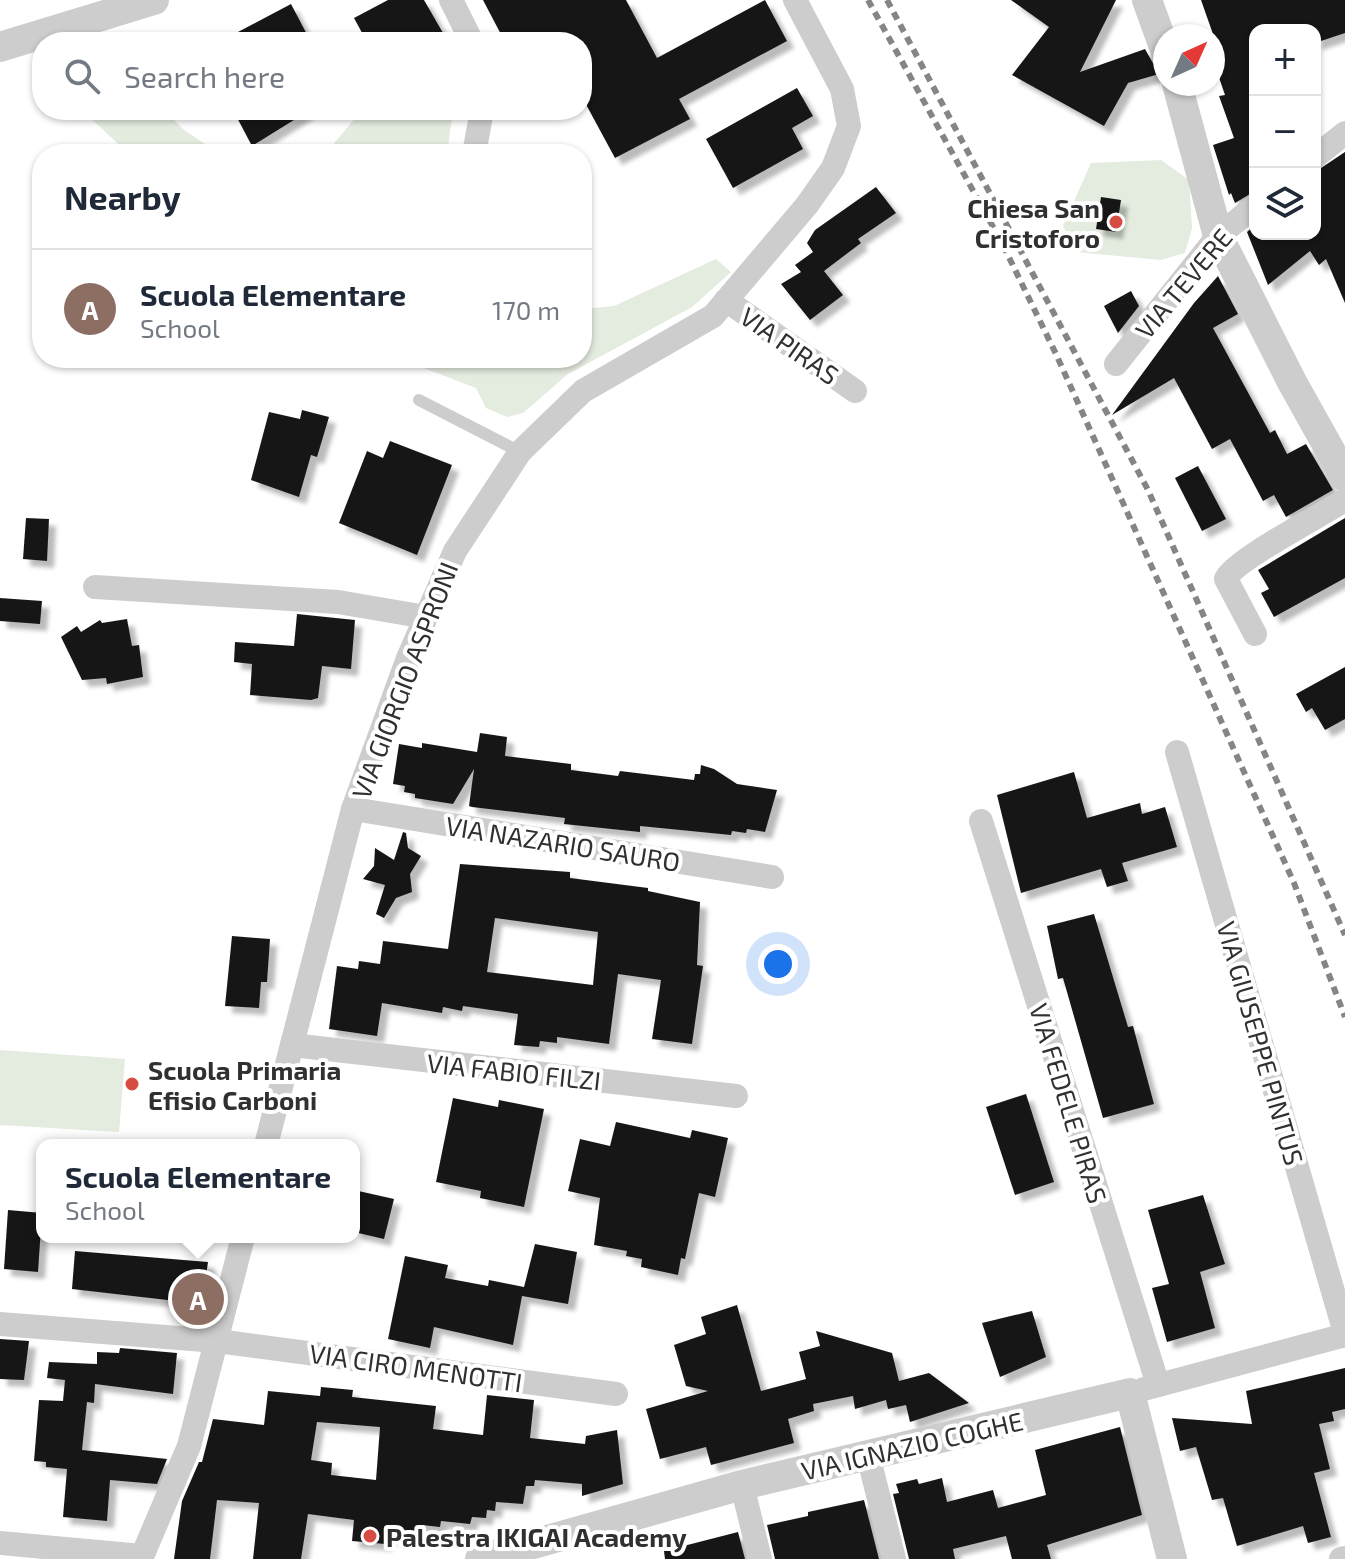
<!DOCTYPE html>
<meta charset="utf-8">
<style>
:root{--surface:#fff;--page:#f6f6f7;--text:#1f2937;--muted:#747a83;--line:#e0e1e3;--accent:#d93025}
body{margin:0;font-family:"Exo 2",sans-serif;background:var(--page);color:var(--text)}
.controls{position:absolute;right:24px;top:24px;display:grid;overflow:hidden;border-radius:16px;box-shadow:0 2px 6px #0004}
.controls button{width:72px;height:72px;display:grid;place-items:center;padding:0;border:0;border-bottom:2px solid var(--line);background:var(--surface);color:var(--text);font:40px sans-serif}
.compass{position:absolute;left:1153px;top:24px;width:72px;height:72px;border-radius:50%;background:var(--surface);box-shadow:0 2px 6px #0004;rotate:45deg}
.you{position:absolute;left:778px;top:964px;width:28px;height:28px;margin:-20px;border:6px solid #fff;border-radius:50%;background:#1a73e8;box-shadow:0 0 0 12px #1a73e833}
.badge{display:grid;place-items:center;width:52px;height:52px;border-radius:50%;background:var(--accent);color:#fff;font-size:26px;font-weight:700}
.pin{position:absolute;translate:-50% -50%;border:4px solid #fff;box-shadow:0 2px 8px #0006}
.popup{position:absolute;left:36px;top:1139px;width:324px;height:104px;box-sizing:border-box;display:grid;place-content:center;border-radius:16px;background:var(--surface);filter:drop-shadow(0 2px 6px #0005);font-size:26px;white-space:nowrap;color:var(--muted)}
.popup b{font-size:30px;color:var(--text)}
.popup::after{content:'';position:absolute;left:50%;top:100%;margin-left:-16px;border:16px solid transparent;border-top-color:var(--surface)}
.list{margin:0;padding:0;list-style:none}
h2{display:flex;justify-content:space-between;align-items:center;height:104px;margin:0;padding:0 32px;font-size:34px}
h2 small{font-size:26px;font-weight:400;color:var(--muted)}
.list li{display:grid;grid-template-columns:52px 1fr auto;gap:24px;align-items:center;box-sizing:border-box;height:120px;padding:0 32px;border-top:2px solid var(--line)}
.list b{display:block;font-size:30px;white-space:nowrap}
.list p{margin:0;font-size:26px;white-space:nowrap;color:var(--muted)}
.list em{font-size:26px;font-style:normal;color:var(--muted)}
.icon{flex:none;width:44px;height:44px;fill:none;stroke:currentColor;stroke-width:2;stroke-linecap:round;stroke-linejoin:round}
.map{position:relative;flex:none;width:1345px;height:1559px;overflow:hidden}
.search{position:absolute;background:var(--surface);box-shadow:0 2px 6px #0004;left:32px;top:32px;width:560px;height:88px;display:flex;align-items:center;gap:20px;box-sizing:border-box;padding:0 28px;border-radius:32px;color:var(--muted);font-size:30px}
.panel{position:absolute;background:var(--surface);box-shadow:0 2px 6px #0004;left:32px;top:144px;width:560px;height:224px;border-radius:32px}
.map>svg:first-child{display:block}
.green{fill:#e4ebdf}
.building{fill:#171717;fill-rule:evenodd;filter:url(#shadow)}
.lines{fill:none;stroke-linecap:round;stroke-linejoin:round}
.service{stroke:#cdcdcd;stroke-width:12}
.minor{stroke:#cdcdcd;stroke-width:24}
.tertiary{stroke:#cdcdcd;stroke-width:30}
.rail{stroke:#858585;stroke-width:6;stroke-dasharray:8 6;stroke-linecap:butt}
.poi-dot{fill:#d74c42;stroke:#fff;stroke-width:3}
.labels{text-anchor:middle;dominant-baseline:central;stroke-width:8;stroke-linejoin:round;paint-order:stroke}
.poi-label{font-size:26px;font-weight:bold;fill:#303030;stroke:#fff;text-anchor:start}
.street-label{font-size:26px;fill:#303030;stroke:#fff}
</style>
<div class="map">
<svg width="1345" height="1559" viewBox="0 0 1345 1559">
<defs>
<filter id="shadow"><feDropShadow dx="7" dy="7" stdDeviation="2" flood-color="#0004"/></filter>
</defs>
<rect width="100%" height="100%" fill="#fff"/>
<!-- green -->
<g class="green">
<polygon points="82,110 164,110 184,130 220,154 129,154"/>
<polygon points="362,110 453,110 447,154 325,154"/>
<polygon points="1161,160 1189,180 1192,228 1185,253 1161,260 1076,252 1063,226 1091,163"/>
<polygon points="716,259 731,272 692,307 568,374 523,413 507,417 486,408 476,388 416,365 419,358 582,358 582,309 614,306"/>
<polygon points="0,1050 125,1059 119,1132 0,1125"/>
</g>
<!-- building -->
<g class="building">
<polygon points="388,0 424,0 443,33 426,42 367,42 354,18"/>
<polygon points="483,0 626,0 657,58 765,0 787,41 679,99 690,119 615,158 582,97 582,42 505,42"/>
<polygon points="1011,0 1116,0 1080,72 1145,49 1159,74 1128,83 1104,126 1012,75 1049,27"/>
<polygon points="1201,0 1345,0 1345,33 1315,43 1315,30 1255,30 1255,191 1235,203 1231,193 1229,195 1213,145 1234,138 1219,96 1225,95 1213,60 1213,56 1220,54"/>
<polygon points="291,4 311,42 219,42"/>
<polygon points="797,88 813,116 792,128 803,149 733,188 706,139"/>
<polygon points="233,110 310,110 252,146"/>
<polygon points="1345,152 1345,303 1326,259 1319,265 1310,251 1268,285 1247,232 1255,225 1255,234 1315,234 1315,172"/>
<polygon points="876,187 896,213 858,239 861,243 824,271 843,295 810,320 781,284 801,272 795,265 813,252 807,243 815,230"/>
<polygon points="1101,197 1121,200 1116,232 1096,229"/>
<polygon points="1218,276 1238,314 1213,328 1270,433 1275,430 1287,454 1306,444 1333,490 1286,517 1274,495 1263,501 1230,439 1212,449 1174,378 1112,415 1194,303"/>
<polygon points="1131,291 1139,306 1118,333 1104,306"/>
<polygon points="302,410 329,417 317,457 311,455 299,497 251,480 269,412 300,419"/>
<polygon points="390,441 452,465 417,555 339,523 367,451 383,458"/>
<polygon points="1198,466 1226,519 1202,531 1175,478"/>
<polygon points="26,518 49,519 47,561 23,559"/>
<polygon points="1345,518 1345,578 1274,617 1261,593 1269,589 1258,570"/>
<polygon points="0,598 42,601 40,624 0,621"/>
<polygon points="297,614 355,620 351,669 322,666 318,698 311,700 250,695 252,664 234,662 235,642 294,646"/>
<polygon points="127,619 132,646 139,645 143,677 107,684 106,678 82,680 61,637 77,626 81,632 100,620 102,623"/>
<polygon points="1345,667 1345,719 1325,730 1312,708 1306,712 1296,694"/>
<polygon points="480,733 507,737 505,756 571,764 571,770 618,776 620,771 694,780 695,774 700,774 701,765 714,769 737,784 777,790 765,832 747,829 746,833 732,831 731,835 640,826 640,832 564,824 565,818 472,807 469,806 474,769 453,804 415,798 415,794 404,792 405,786 393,784 399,744 422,748 422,743 477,752"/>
<polygon points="1074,772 1087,818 1140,803 1142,814 1165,807 1177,847 1122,863 1128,881 1107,887 1101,869 1021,893 997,795"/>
<polygon points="403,832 406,833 408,848 421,856 410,874 412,892 396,898 384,918 376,914 385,885 363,879 374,866 375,848 394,860"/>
<path d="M 460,864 L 570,872 L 570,878 L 648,888 L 648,891 L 700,902 L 697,965 L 703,966 L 692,1044 L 652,1039 L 661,980 L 618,974 L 609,1044 L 557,1037 L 557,1043 L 540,1041 L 539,1047 L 514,1045 L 518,1014 L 463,1006 L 462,1011 L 443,1007 L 442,1013 L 382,1003 L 377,1036 L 329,1029 L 337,966 L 358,969 L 359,961 L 380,964 L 383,941 L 448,949 ZM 495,918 L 598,932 L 593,985 L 487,972 Z"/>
<polygon points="1094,914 1128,1027 1133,1026 1154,1104 1103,1118 1063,978 1058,979 1047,926"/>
<polygon points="232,936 270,939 267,982 261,982 259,1008 225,1006"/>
<polygon points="1026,1094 1054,1182 1015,1195 986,1107"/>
<polygon points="453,1098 498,1107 499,1100 544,1109 524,1207 480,1198 481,1191 436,1182"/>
<polygon points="616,1122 690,1138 692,1130 728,1138 715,1197 699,1193 685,1259 681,1258 678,1275 641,1267 642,1259 626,1256 627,1251 594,1245 600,1198 568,1191 580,1139 610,1146"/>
<polygon points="354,1190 394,1199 384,1239 354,1232"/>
<polygon points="1203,1195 1225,1264 1200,1272 1215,1328 1167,1342 1152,1288 1169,1284 1148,1210"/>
<polygon points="8,1210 42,1213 38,1272 4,1269"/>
<polygon points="535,1244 577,1252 568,1304 522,1296 513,1345 434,1327 430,1348 388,1339 405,1256 448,1265 445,1278 488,1286 489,1280 524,1287 523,1291"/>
<polygon points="75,1251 208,1262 202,1304 72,1289"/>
<polygon points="737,1305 761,1391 806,1379 799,1352 820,1346 816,1331 892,1353 899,1381 929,1373 969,1403 910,1422 906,1405 888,1409 886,1400 855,1409 853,1396 813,1404 814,1411 788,1419 794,1443 711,1465 706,1447 660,1459 646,1409 708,1391 686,1386 674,1345 706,1334 701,1317"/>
<polygon points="1032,1311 1046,1357 1000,1377 982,1323"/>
<polygon points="0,1339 29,1341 24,1380 0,1379"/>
<polygon points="120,1348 177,1353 173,1394 95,1384 94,1403 87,1402 82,1450 167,1459 157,1484 110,1480 107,1521 63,1517 67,1469 46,1467 46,1462 34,1461 39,1400 63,1401 65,1380 47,1378 49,1362 97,1364 97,1352 119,1353"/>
<polygon points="1345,1368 1345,1409 1332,1412 1334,1421 1319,1424 1330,1469 1314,1473 1331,1537 1308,1543 1303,1526 1237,1546 1223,1498 1212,1500 1196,1447 1180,1451 1172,1418 1252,1424 1246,1391"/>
<path d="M 321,1387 L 353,1390 L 352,1397 L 436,1406 L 433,1429 L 483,1435 L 487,1395 L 534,1400 L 530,1438 L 585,1444 L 586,1436 L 617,1430 L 623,1484 L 582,1496 L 582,1484 L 535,1480 L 534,1486 L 526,1486 L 523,1504 L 496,1502 L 495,1511 L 487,1510 L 486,1518 L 472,1517 L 470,1524 L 441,1521 L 440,1527 L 422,1525 L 420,1542 L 386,1536 L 385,1544 L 352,1541 L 354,1520 L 308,1514 L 301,1559 L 253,1559 L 259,1503 L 217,1500 L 210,1559 L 174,1559 L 182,1501 L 199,1462 L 202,1462 L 213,1419 L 264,1425 L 268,1391 L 320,1396 ZM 317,1422 L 380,1427 L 376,1480 L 331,1475 L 332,1463 L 311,1460 Z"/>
<polygon points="1120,1427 1142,1515 1047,1545 1051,1559 1012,1559 1006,1536 953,1549 955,1559 909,1559 893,1494 899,1493 896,1484 917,1479 919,1484 942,1478 947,1502 993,1490 998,1508 1046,1495 1035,1450"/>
<polygon points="864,1500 879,1559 775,1559 767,1525 808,1516 808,1512"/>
<polygon points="738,1532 745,1559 665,1559 664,1551"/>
</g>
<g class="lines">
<!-- service -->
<polyline class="service" points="419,400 520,452"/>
<!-- minor -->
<g class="minor">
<polyline points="451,0 472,42"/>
<polyline points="474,154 482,110"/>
<polyline points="1315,157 1345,133"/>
<polyline points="726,300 855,391"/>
<polyline points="1116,364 1218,236 1255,206"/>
<polyline points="95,587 338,602 426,617"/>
<path d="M 1255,634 L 1226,579 C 1234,560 1322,515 1345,500"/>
<polyline points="1177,752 1345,1333"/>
<polyline points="353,809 772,877"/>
<polyline points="981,821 1158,1385"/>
<polyline points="292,1045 736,1096"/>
<polyline points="266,1145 353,809 408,658 455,551 520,452 583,391 713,316 807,205 833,168 849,126 842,89 795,0"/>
<polyline points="0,1324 217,1341 616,1394"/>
<polyline points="1144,1389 1345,1335"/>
<polyline points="868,1455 894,1559"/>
<polyline points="742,1485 760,1559"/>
<polyline points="0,1543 142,1556"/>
<polyline points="141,1559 189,1446 243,1237"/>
<polyline points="1341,1559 1345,1558"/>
</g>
<!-- tertiary -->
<g class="tertiary">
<polyline points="1147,0 1165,50"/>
<polyline points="0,47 154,0"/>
<polyline points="1177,84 1218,236 1292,382 1345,477"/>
<polyline points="480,1559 742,1485 1130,1393 1172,1559"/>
</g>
<!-- rail -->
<g class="rail">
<polyline points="868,0 1003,245 1056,354 1294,883 1345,1017"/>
<polyline points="887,0 1148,490 1345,935"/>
</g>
</g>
<!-- markers -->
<g class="poi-dot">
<circle cx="1116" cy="222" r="8"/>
<circle cx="132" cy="1084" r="8"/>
<circle cx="370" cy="1536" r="8"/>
</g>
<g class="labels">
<!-- poi labels -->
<g class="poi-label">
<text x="1100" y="207" text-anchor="end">Chiesa San<tspan x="1100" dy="30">Cristoforo</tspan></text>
<text x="148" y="1069">Scuola Primaria<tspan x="148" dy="30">Efisio Carboni</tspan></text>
<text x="386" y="1536">Palestra IKIGAI Academy</text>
</g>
<!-- street labels -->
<g class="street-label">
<text transform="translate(1183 283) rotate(-50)">VIA TEVERE</text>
<text transform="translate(790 345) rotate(35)">VIA PIRAS</text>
<text transform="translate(404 680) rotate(-69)">VIA GIORGIO ASPRONI</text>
<text transform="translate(563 843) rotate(9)">VIA NAZARIO SAURO</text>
<text transform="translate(1261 1043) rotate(74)">VIA GIUSEPPE PINTUS</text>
<text transform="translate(514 1071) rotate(6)">VIA FABIO FILZI</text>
<text transform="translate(1069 1103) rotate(73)">VIA FEDELE PIRAS</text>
<text transform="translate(416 1367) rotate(8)">VIA CIRO MENOTTI</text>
<text transform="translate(912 1445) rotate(-13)">VIA IGNAZIO COGHE</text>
</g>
</g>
</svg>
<div class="controls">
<button>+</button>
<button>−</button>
<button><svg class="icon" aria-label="layers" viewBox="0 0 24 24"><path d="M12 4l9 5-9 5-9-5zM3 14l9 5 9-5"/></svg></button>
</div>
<svg class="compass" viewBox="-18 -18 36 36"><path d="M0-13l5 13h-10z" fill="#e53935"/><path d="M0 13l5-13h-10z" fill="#747a83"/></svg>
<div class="you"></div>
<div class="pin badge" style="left:198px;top:1299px;background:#8d6e63">A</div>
<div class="popup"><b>Scuola Elementare</b>School</div>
<div class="search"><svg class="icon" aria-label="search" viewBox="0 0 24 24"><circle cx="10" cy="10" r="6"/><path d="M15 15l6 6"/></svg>Search here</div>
<section class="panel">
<h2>Nearby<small></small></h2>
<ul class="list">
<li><span class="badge" style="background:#8d6e63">A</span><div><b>Scuola Elementare</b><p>School</p></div><em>170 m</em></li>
</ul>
</section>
</div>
